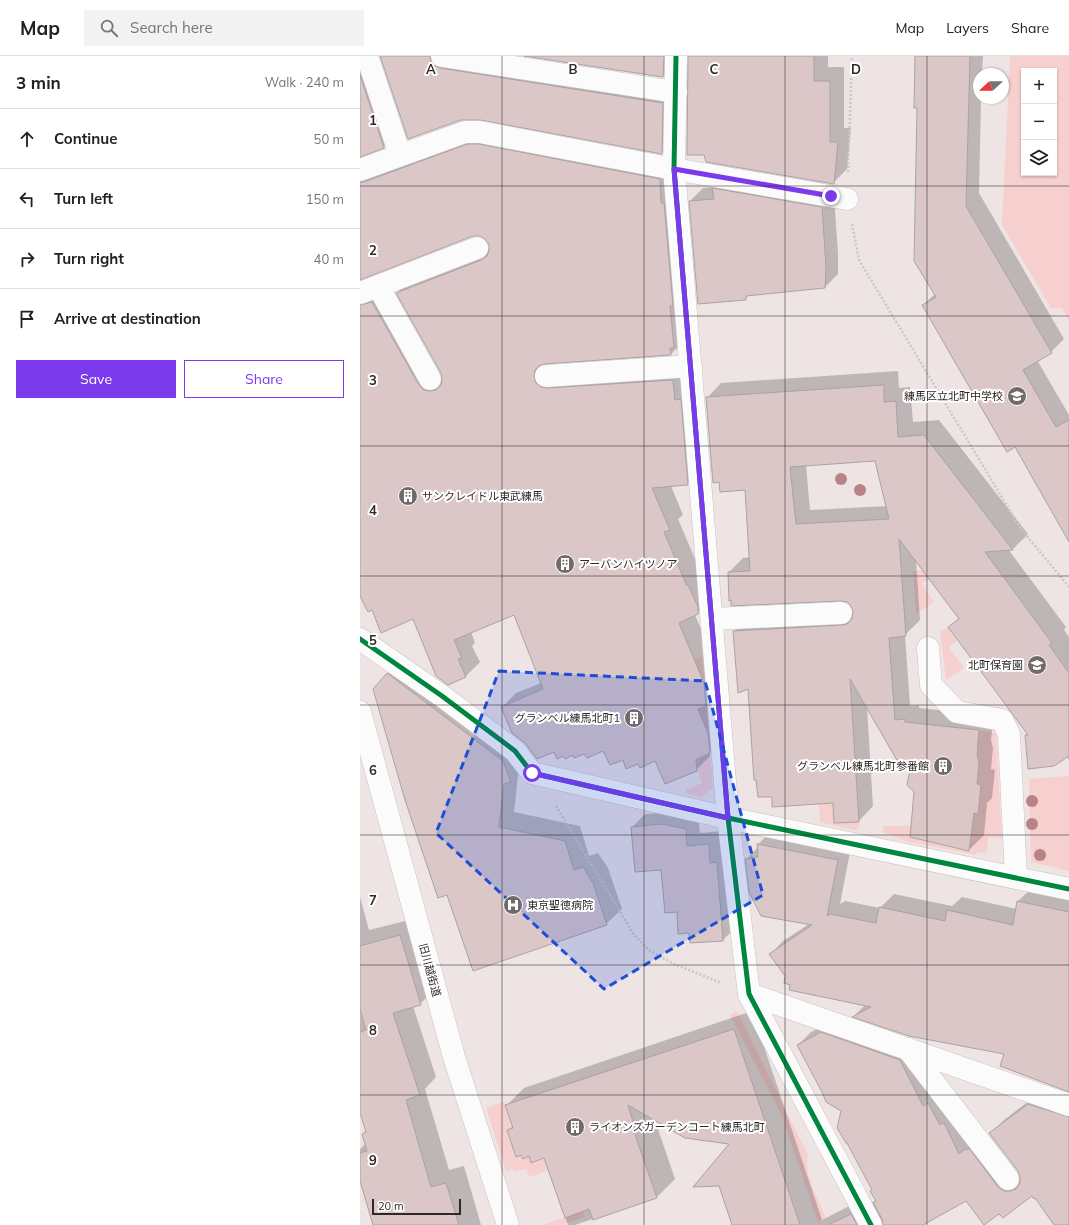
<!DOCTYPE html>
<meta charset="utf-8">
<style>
:root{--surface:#fff;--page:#f2f2f2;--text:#222;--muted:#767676;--line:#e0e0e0;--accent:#7c3aed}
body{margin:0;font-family:Mulish,"Noto Sans JP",sans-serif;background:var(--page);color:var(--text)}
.controls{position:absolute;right:12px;top:12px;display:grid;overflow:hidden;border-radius:0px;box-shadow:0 1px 3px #0004}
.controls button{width:36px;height:36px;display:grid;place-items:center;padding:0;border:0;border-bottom:1px solid var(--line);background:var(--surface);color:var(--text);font:20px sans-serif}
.compass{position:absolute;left:613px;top:12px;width:36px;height:36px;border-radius:50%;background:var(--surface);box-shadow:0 1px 3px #0004;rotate:249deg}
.scale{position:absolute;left:12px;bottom:10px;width:89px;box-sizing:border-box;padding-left:4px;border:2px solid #2f2828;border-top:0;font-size:11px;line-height:14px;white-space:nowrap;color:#2f2828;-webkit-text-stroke:3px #fff;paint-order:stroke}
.stop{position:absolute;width:12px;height:12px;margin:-9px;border:3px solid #7c3aed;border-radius:50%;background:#fff}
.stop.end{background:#7c3aed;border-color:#fff;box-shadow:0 1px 4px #0008}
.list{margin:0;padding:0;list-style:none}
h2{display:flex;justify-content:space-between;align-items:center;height:52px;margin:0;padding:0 16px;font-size:17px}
h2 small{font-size:13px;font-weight:400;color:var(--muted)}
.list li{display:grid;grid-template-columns:26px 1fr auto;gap:12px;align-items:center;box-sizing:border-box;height:60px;padding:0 16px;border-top:1px solid var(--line)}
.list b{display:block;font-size:15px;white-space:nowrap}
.list em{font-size:13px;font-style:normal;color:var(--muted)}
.actions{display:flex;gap:8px;padding:12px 16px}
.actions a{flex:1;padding:9px 0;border:1px solid var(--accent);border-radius:0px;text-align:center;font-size:14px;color:var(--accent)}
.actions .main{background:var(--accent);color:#fff}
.icon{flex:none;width:22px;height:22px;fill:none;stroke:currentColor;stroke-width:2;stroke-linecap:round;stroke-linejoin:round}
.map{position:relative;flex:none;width:709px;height:1169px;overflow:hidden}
header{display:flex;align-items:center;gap:24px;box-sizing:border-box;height:56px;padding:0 20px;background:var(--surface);border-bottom:1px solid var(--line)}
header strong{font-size:19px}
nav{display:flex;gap:22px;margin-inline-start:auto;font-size:14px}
.search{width:280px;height:36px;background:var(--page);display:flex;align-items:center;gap:10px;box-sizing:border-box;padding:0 14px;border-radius:0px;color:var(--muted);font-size:15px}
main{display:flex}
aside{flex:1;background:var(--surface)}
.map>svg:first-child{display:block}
.green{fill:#f6cfcf;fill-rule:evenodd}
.shadow{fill:#0003;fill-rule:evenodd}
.building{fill:#dbc7c7;stroke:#aaa3a3;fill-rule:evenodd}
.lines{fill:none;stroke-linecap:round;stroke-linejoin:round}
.minor-casing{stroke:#cac2c2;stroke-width:23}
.path{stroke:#cbc7c7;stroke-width:2.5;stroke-dasharray:2 2;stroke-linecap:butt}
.minor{stroke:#fcfbfb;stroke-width:22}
.cycleway-casing{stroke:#fff;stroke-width:8}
.cycleway{stroke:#00873e;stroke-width:5}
.tree{fill:#b98286}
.route{stroke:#7c3aed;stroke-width:5}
.marked{fill:#1d4ed8;fill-opacity:0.2;stroke:#1d4ed8;stroke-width:3;stroke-dasharray:8 5;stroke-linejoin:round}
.grid{fill:none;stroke:#2f2828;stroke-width:1;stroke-opacity:0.55}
.labels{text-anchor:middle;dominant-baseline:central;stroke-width:4;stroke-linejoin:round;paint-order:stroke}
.poi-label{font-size:11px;fill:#2f2828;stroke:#fff;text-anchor:end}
.street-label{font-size:11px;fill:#2f2828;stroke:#fff}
.grid-label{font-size:13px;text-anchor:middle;font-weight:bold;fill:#2f2828;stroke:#fff;stroke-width:4;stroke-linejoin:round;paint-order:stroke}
</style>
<header>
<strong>Map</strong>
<div class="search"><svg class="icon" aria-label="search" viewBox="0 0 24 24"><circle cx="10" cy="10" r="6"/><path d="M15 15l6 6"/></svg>Search here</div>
<nav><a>Map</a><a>Layers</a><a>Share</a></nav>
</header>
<main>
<aside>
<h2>3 min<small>Walk · 240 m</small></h2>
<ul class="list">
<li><svg class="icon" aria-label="ahead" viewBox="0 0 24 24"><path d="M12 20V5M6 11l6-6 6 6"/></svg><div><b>Continue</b></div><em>50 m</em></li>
<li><svg class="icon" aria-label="left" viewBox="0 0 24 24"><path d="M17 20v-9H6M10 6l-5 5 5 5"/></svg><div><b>Turn left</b></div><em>150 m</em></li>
<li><svg class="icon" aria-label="right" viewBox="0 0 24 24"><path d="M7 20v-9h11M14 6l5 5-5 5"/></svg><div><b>Turn right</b></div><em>40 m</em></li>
<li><svg class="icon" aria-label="arrive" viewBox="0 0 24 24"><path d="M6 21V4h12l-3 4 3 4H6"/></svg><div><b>Arrive at destination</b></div></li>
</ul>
<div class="actions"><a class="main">Save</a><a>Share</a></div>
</aside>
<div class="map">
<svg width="709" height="1169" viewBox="0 0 709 1169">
<rect width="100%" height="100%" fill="#eee4e4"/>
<!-- green -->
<g class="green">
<path d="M 650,0 L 709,0 L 709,265 L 702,252 L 691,252 L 642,169 ZM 664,15 L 694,15 L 694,117 L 664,117 Z"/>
<polygon points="577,513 580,516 562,528 574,546 556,558 553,515"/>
<polygon points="588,571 597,584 589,591 604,612 586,624 580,576"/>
<path d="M 342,600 L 353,732 L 341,741 L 326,737 L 326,734 L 342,727 C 337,715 333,706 347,699 L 342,686 L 341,669 L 344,668 L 338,653 L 330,606 Z"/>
<polygon points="619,674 636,677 642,782 628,781 627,797 617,796 616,799 549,786 523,776 523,770 551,770 551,777 557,782 609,795 614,757 618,758 617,699"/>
<polygon points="472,718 474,766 499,766 499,772 495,774 460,766 457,719"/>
<polygon points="709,719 709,815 671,806 669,723 707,720"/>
<path d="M 377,955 L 448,1099 C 443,1117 459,1146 466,1162 L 458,1166 L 421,1058 L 370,959 Z"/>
<polygon points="144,1046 153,1072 147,1074 156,1101 161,1099 166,1102 169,1100 171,1107 189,1101 193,1113 169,1121 166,1113 154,1116 153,1113 146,1115 126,1052"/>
<polygon points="223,1155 225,1161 202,1169 183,1169"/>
</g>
<!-- shadow -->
<g class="shadow">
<path d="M 0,0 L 12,0 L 38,77 L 24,91 L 2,99 L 2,104 L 122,75 L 313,109 L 325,284 L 311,298 L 187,306 L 190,313 L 327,310 L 341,414 L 327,428 L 311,430 L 323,459 L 318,463 L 352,543 L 338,557 L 335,559 L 358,612 L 364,682 L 350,696 L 350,700 L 336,714 L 296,704 L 279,707 L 263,702 L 244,693 L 204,699 L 195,695 L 142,651 L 156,637 L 181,627 L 155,558 L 111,576 L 115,587 L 112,590 L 120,606 L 106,620 L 53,562 L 0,521 ZM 112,179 L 119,179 L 125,181 L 130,188 L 130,192 L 51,223 L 37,237 L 82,317 L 83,322 L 78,320 L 2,228 L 2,222 Z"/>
<polygon points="21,0 103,0 316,33 315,83 301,97"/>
<polygon points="171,0 317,0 317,6 303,20"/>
<polygon points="330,0 468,0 468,11 484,11 484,72 491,72 487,113 473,127"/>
<polygon points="556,0 623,0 622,18 619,18 619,42 621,42 619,137 704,283 691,296 677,304 709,359 709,468 656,390 563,249 575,238 558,51"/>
<polygon points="354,131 474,139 478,198 478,218 465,231 390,238 385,243 330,145 343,132"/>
<path d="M 538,315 L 539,332 L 550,331 L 553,366 L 579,364 L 668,478 L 653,493 L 648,493 L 706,571 L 704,574 L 709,581 L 709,704 L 706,700 L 666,679 L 668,677 L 589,571 L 599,562 L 556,504 L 560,564 L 545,579 L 550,650 L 559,649 L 559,652 L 634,660 L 631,684 L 633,692 L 631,713 L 635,714 L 632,742 L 627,747 L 624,779 L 609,794 L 555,735 L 549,707 L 507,651 L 513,750 L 499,765 L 474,746 L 413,740 L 389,632 L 379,636 L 374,575 L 389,560 L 494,555 L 492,549 L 488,545 L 369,516 L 383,502 L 390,501 L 386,433 L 347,342 L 361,327 ZM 516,404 L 527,450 L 450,454 L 446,409 Z"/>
<polygon points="43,603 166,710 158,719 154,756 220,770 229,800 238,797 248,812 262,853 246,868 114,913 28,618"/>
<polygon points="315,756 338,760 340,777 362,775 376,871 363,884 330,876 317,855 302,813 272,771 285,758"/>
<polygon points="412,775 491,791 480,848 485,845 520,852 534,838 592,850 602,841 657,853 658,845 672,832 709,840 709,1035 645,997 494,960 505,949 432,928 410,899 423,885 449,868 387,803 398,791 398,788"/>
<polygon points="0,841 9,874 57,862 78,930 60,948 53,950 76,1021 65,1033 89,1114 104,1110 121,1169 14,1169 0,1122 0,1093 6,1087 3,1078 7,1074 0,1054"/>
<polygon points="392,955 462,1164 509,1140 513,1148 517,1144 482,1055 464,1038 438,989 451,976 476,963 553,990 657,1121 662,1122 659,1115 630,1078 644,1064 682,1035 709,1044 709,1169 695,1169 675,1141 672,1139 640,1156 607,1144 561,1169 524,1169 524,1165 519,1169 373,1169 371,1087 295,1064 315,1123 297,1141 215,1169 208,1169 185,1101 170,1099 148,1074 153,1070 146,1050 164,1032"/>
</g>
<!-- building -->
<g class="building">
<polygon points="20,0 70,0 71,5 74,9 80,12 303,47 302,98 120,64 101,64 48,83"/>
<polygon points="164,0 304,0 303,21"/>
<polygon points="328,0 454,0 454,25 470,25 470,86 478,86 474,128 346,106 344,99 327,99"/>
<polygon points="555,0 610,0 606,150 692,297 663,314 696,371 709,364 709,486 655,391 647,396 562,249 576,241 554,205 557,52 554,52"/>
<polygon points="0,19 24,92 0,101"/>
<polygon points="107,88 119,88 300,123 301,147 304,147 313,250 310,250 314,292 310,292 311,299 185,308 179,310 175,314 174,320 176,327 181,331 187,332 313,324 315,344 321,343 328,429 292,432 310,474 304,476 327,530 328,529 338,551 338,558 319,567 344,627 346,650 338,653 348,677 350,697 336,704 337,715 305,728 295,705 280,712 278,708 266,713 263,704 250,709 243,695 227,702 224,698 214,702 213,699 205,703 203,700 197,703 194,696 177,703 165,687 152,677 141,651 183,633 154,559 94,584 102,602 98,603 106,621 88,629 76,620 53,563 21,577 12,554 8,556 0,540 0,249 12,246 59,329 64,334 69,335 76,334 81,329 82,324 81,317 36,237 121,204 127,200 129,194 129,188 125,183 119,180 113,180 0,224 0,126 4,126"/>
<polygon points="352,132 462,151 466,211 465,232 386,240 386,244 338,248 329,145 354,143"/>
<path d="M 524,329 L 524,346 L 536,345 L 538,381 L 564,379 L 653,494 L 625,496 L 692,587 L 689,589 L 709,617 L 709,700 L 694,710 L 668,713 L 665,679 L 668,679 L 588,571 L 599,563 L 539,483 L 546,580 L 529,582 L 535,664 L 545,663 L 545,666 L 619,674 L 617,699 L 619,707 L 617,728 L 621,729 L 618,758 L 614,757 L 609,795 L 550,781 L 554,736 L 547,729 L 550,714 L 547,714 L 548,708 L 538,705 L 538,706 L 490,623 L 499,766 L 474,767 L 473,747 L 412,751 L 412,741 L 398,741 L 396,724 L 394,724 L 388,633 L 378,637 L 373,575 L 482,569 L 487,568 L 492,563 L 493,556 L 491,550 L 487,546 L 480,545 L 371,550 L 371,544 L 369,545 L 368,516 L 390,515 L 385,434 L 360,436 L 359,426 L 353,427 L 346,341 ZM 515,405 L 529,463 L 436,468 L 430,411 Z"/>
<polygon points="27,617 143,705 151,726 144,728 139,771 205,785 214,814 223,811 233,827 247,869 113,915 87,839 78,842 45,744 13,633"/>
<polygon points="302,768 326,773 327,790 349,788 350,807 357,806 363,885 330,887 329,877 318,878 317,856 305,857 301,814 275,816 271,771"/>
<polygon points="397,788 478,804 467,860 470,858 516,867 519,851 585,865 587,854 653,869 657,845 709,856 709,1036 640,1010 644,998 549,980 492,961 511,951 429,934 430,929 424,927 425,920 409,898 452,869 401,860 389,836 385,803 398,801"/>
<polygon points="40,879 61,949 33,957 60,1039 46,1044 71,1131 86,1127 99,1169 13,1169 0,1125 0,1097 7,1095 2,1078 6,1076 0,1057 0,976 6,974 0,953 0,890"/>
<polygon points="374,973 440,1169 372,1169 359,1130 333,1131 369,1088 325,1082 268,1049 275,1072 272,1070 297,1142 233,1164 229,1153 205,1162 184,1102 171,1107 169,1100 163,1103 161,1099 156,1101 147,1074 153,1072 145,1049"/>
<polygon points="461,976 540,1004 563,1050 568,1047 580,1069 584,1067 599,1098 605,1093 606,1094 609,1092 638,1131 644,1135 650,1135 656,1133 660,1127 660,1121 658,1115 629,1077 668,1048 709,1061 709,1169 694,1169 675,1142 674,1143 672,1140 643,1162 639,1158 624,1169 606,1145 563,1169 523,1169 522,1163 513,1146 516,1145 510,1135 512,1134 487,1087 486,1087 477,1072 481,1055 466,1046 463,1038 437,989"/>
<polygon points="491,1158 497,1169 468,1169"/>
</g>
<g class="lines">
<defs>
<g id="minor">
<polyline points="82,0 316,36"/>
<polyline points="316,0 314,113 368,762 389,938 511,1169"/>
<polyline points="9,6 40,99"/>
<polyline points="0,114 105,76 120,76 314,113 487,143"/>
<polyline points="18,230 70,323"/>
<polyline points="0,237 117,192"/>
<polyline points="186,320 331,310"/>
<polyline points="352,563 481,557"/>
<polyline points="0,583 82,640 155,695 172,717 368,762 709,833"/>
<polyline points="568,592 571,629 597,656 642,664 649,678 656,822"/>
<polyline points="0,656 94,1001 148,1169"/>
<polyline points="389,938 709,1049"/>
<polyline points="548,993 648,1123"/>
</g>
</defs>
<!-- minor casing -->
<use href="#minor" class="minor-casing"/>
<!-- path -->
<g class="path">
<polyline points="488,116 492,0"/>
<polyline points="492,168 499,204 661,473 709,531"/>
<polyline points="196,750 274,879 289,894 314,908 361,927"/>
</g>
<!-- minor -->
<use href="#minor" class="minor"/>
<defs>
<g id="cycleway">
<polyline points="316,0 314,113 368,762 389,938 511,1169"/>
<polyline points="0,583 82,640 155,695 172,717 368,762 709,833"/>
</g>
</defs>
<!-- cycleway casing -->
<use href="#cycleway" class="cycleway-casing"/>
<!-- cycleway -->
<use href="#cycleway" class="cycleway"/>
</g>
<!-- trees -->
<g class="tree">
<circle cx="481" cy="423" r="6"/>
<circle cx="500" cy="434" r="6"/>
<circle cx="672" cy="745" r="6"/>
<circle cx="672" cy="768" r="6"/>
<circle cx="680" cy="799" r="6"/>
</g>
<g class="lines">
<!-- route -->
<polyline class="route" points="172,717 368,762 314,113 471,140"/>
</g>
<!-- marked area -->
<path class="marked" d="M 139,615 L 345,625 L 403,839 L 244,933 L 76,777 Z"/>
<!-- grid -->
<path class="grid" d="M 142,0 L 142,1169M 284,0 L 284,1169M 425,0 L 425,1169M 567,0 L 567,1169M 0,130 L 709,130M 0,260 L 709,260M 0,390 L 709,390M 0,520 L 709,520M 0,649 L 709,649M 0,779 L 709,779M 0,909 L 709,909M 0,1039 L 709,1039"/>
<!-- icons -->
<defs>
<symbol id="school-disc" viewBox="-11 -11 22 22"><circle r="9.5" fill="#726a6a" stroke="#fff"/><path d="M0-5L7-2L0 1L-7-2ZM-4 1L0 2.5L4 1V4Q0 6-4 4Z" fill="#fff"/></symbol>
<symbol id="building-disc" viewBox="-11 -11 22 22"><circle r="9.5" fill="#726a6a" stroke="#fff"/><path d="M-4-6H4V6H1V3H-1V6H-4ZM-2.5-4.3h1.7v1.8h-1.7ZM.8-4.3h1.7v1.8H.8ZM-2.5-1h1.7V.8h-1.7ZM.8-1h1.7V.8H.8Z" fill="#fff"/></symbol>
<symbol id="hospital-disc" viewBox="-11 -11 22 22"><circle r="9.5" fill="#726a6a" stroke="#fff"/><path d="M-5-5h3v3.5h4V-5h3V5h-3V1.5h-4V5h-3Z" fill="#fff"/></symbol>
</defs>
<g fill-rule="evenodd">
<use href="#school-disc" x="646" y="329" width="22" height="22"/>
<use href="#building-disc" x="37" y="429" width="22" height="22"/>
<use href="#building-disc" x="194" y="497" width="22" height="22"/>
<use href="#school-disc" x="666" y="598" width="22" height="22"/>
<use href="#building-disc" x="263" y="651" width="22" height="22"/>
<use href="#building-disc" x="572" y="699" width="22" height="22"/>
<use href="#hospital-disc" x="142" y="838" width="22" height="22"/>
<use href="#building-disc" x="204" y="1060" width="22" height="22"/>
</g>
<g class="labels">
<!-- poi labels -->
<g class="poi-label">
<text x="643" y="340">練馬区立北町中学校</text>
<text x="62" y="440" text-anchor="start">サンクレイドル東武練馬</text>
<text x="219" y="508" text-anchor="start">アーバンハイツノア</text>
<text x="663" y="609">北町保育園</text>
<text x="260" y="662">グランベル練馬北町1</text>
<text x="569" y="710">グランベル練馬北町参番館</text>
<text x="167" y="849" text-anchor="start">東京聖徳病院</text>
<text x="229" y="1071" text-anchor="start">ライオンズガーデンコート練馬北町</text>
</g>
<!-- street labels -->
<g class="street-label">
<text transform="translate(70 914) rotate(75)">旧川越街道</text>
</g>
</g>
<g class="grid-label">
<text x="71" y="18">A</text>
<text x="213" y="18">B</text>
<text x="354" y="18">C</text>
<text x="496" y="18">D</text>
<text x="13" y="69">1</text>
<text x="13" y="199">2</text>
<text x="13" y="329">3</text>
<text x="13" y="459">4</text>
<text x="13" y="589">5</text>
<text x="13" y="719">6</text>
<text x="13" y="849">7</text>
<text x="13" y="979">8</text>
<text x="13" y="1109">9</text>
</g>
</svg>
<div class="controls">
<button>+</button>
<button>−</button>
<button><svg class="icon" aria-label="layers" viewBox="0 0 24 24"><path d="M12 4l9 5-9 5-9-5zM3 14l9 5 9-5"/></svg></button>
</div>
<svg class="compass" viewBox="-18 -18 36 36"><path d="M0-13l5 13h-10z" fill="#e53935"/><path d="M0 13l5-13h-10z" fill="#767676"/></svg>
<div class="scale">20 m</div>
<div class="stop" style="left:172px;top:717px"></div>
<div class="stop end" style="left:471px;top:140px"></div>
</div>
</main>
